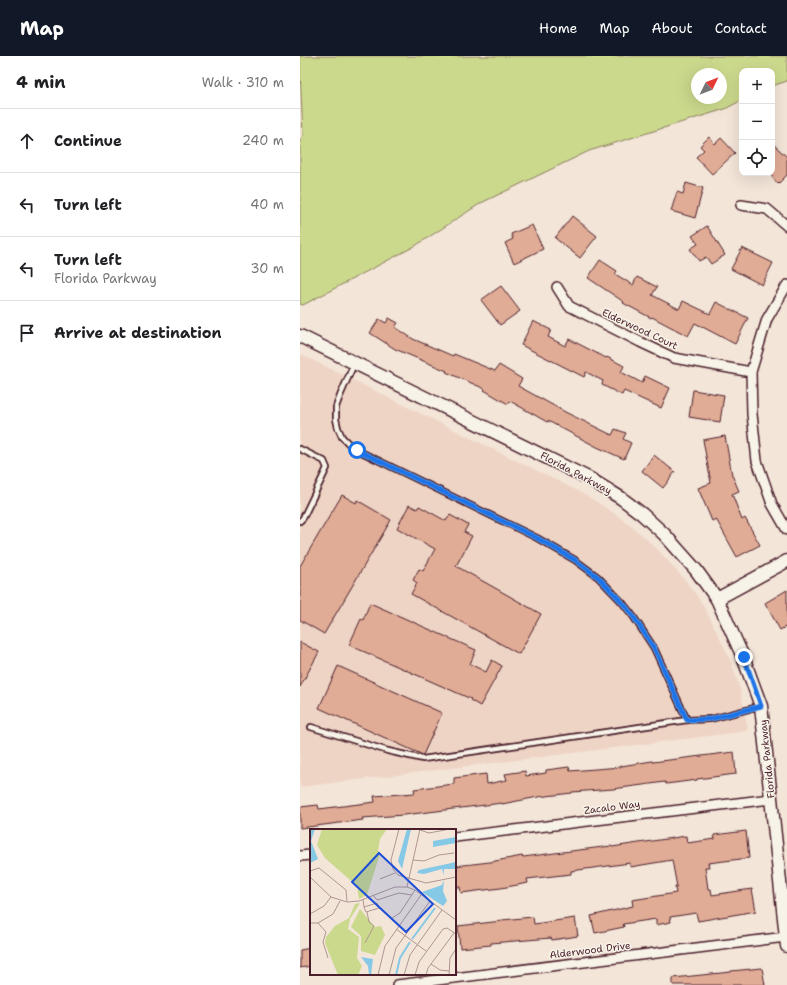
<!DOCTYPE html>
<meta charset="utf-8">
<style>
:root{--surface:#fff;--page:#f2f2f2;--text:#202124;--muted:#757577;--line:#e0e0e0;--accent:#111827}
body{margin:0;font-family:"Shantell Sans",sans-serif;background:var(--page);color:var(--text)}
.controls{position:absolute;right:12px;top:12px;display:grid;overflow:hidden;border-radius:8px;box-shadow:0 4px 16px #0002}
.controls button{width:36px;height:36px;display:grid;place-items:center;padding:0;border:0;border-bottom:1px solid var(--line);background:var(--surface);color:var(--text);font:20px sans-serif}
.compass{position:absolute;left:391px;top:12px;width:36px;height:36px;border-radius:50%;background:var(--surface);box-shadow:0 4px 16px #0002;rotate:47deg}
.stop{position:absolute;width:12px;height:12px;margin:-9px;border:3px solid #1a73e8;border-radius:50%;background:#fff}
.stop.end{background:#1a73e8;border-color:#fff;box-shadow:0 1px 4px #0008}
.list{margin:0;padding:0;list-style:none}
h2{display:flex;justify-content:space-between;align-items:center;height:52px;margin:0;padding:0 16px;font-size:17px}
h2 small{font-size:13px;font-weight:400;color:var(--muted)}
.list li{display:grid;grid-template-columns:26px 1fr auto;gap:12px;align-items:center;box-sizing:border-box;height:64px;padding:0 16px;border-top:1px solid var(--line)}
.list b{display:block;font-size:15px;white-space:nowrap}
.list p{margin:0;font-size:13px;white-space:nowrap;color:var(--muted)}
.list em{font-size:13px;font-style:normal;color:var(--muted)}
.icon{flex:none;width:22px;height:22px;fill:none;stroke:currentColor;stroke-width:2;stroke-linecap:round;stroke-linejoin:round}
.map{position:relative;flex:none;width:487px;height:929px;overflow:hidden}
header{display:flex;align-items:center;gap:24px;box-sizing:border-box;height:56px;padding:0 20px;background:var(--accent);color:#fff}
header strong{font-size:19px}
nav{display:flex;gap:22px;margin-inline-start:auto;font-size:14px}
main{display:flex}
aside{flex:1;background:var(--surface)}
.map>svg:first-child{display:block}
.built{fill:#eed4c4}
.green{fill:#cbd98d;stroke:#8a7c5c;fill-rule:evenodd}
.building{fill:#e1ac96;stroke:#4a1f2b}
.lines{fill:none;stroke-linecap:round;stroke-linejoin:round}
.service-casing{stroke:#4a1f2b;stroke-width:8}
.minor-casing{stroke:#4a1f2b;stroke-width:12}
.tertiary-casing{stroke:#4a1f2b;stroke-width:15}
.service{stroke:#f7f3e8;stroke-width:4.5}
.minor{stroke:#f7f3e8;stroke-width:9}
.tertiary{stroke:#f7f3e8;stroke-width:12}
.route{stroke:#1a73e8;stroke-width:5}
.labels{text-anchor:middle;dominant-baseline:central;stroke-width:3;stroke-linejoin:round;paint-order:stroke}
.street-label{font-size:10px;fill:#4a1f2b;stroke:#f7f3e8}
.inset-river{fill:none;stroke:#86c9e7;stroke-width:2}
.inset-road{fill:none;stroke:#af9693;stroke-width:1}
.view{fill:#1d4ed8;fill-opacity:0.15;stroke:#1d4ed8;stroke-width:2}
.inset-edge{fill:none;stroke:#4a1f2b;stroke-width:2}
</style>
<header>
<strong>Map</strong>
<nav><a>Home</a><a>Map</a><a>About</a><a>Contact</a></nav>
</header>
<main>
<aside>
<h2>4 min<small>Walk · 310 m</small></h2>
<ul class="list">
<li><svg class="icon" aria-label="ahead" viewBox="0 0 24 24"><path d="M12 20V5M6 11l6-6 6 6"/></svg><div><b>Continue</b></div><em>240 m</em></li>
<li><svg class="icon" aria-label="left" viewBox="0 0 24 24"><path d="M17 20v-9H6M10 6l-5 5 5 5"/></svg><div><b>Turn left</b></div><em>40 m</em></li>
<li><svg class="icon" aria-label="left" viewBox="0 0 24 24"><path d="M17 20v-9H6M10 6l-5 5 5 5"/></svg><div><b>Turn left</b><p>Florida Parkway</p></div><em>30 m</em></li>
<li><svg class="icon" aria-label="arrive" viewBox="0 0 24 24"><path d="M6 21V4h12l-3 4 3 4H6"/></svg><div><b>Arrive at destination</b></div></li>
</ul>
</aside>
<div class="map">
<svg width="487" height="929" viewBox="0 0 487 929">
<rect width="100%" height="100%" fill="#f3e5d8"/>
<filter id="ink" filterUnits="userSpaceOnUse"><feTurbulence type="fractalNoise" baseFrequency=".025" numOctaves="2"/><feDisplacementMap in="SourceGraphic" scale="8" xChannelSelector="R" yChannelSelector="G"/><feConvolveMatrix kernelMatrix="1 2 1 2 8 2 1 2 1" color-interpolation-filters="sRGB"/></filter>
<g filter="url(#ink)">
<!-- built -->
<polygon class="built" points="0,298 274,433 292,443 309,454 326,466 342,479 357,493 385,524 397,540 408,558 426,595 434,614 440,634 448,675 0,731"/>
<!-- green -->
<path class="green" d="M 0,0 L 487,0 L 487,25 L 472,30 L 472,15 L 442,15 L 442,44 L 425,53 L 289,95 L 181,147 L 115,190 L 3,249 L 0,248 L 0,84 L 3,80 C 2,53 0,27 0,0 ZM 397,18 L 421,18 L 421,42 L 397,42 Z"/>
<!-- building -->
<g class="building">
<polygon points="409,81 415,88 421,82 435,97 412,118 396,101 404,94 400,90"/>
<polygon points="472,87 487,101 487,119 478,128 472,121"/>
<polygon points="386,127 403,132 395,162 371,155 377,136 383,138"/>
<polygon points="272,160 297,180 280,202 255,182"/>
<polygon points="232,169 243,193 214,207 205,187 213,183 211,178"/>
<polygon points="407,170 425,199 411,208 406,201 399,205 390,193 398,188 392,180"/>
<polygon points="442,192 473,207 462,229 431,213"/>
<polygon points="300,204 317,215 315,218 333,229 337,221 357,231 352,239 379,253 383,245 410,258 416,246 448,262 435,288 395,267 388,280 352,261 351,262 323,247 324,246 288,222"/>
<polygon points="201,230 220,255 200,269 181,244"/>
<polygon points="89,262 98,267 95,271 113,283 153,300 154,298 195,315 199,309 222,323 218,330 267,357 312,379 315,373 326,377 323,383 331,387 324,403 297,391 248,365 247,366 210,345 208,348 184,334 185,333 146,316 147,315 95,293 70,277 79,263 86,267"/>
<polygon points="233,265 251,274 248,281 265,290 269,283 306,302 307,301 324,310 321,316 342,327 345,320 370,332 361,352 324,335 322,339 302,329 303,325 286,316 284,321 221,289"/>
<polygon points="393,334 424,339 420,366 389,361"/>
<polygon points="425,380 432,419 439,435 432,438 442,464 445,462 460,489 437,501 416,463 412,465 398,432 411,427 403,384"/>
<polygon points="354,399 375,416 363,432 342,415"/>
<polygon points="42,439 56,447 57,444 91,464 24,578 0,564 0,510"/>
<polygon points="109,449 117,453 119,450 146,465 150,459 168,469 164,476 172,480 156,510 241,558 219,598 111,538 117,527 113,524 119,513 123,515 135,493 97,472"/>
<polygon points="487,534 487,570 480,574 465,547"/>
<polygon points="70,547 176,594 170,608 186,616 192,604 202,610 180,650 170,644 171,643 49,589 61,563 63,564"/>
<polygon points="0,586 19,596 0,631"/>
<polygon points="38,610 142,657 123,699 19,652"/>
<polygon points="434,696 436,718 397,723 397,724 366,728 365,726 313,733 272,736 272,737 238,741 202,748 202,747 104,759 62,762 63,764 0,772 0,751 18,749 19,753 75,746 74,740 115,737 114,733 154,728 154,722 186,718 187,728 207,724 205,718 225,715 226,720 246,717 246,714 269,711 270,715 321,711 321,710 352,705 353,706"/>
<polygon points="446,775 449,802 408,807 409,811 405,811 408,833 411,833 412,839 452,833 456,855 398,865 396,857 370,861 371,866 356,869 356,863 323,868 324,871 295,877 291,860 333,850 332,844 376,837 375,831 377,831 372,804 330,811 330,807 271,815 271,818 227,823 228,827 201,832 161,837 160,831 155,831 155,810 190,806 222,800 223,801 311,790 312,791 386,780 387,787 415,783 414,779"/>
<polygon points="233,861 234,868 275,862 278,880 252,884 251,882 191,887 191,889 160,892 158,870 202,865 202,864"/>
<polygon points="11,892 11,910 0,912 0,894"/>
<polygon points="462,912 465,929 373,929 373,922 431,916 431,915"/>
</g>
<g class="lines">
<defs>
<g id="service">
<polyline points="54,308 40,340 36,351 36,363 38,372 42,381 49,388 57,394 237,482 275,504 298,521 322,546 333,560 354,592 387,664"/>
<polyline points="0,393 24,405 27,412 3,462 0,465"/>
<polyline points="11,671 88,695 123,703 387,664 411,663 461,650"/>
</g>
<g id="minor">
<polyline points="441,149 467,153 487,170"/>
<polyline points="487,229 467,263 451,316 452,358 457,405 472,448 487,474"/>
<polyline points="257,231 269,250 340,286 374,302 451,316"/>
<polyline points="155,781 454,745 471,743"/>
<polyline points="0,800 11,799"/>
<polyline points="97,929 486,881"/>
</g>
<g id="tertiary">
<polyline points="0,280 290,423 321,442 342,458 364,478 396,514 417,543 443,601 461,650 487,890"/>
<polyline points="417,543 487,505"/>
</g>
</defs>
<!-- service casing -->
<use href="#service" class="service-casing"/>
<!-- minor casing -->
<use href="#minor" class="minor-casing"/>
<!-- tertiary casing -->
<use href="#tertiary" class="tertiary-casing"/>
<!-- service -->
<use href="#service" class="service"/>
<!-- minor -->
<use href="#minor" class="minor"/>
<!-- tertiary -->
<use href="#tertiary" class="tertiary"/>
</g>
</g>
<g class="lines" filter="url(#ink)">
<!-- route -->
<polyline class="route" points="57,394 237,482 275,504 298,521 322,546 333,560 354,592 387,664 411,663 461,650 444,601"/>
</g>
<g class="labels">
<!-- street labels -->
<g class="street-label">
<text transform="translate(340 273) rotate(25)">Elderwood Court</text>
<text transform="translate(276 417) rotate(28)">Florida Parkway</text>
<text transform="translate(467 703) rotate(-96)">Florida Parkway</text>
<text transform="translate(312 751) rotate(-7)">Zacalo Way</text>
<text transform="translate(290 894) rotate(-7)">Alderwood Drive</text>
</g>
</g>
<!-- overview -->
<g transform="translate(10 773)">
<rect width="146" height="146" fill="#f3e5d8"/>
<path d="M 12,0 L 77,0 L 70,10 L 68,22 L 70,25 L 57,66 L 49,70 L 47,57 L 15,29 L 7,16 ZM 50,74 L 40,90 L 38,100 L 49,108 L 47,129 L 52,137 L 48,146 L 28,146 L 15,114 L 16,108 L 25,97 L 39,89 L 45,75 ZM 50,80 L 65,98 L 71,97 L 75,106 L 65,126 L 51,122 L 51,107 L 41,98 Z" fill="#cbd98d"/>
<path d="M 0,0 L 5,0 L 1,12 L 8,30 L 0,34 ZM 97,0 L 101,0 L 92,40 L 88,32 ZM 146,8 L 146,14 L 123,18 L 123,12 ZM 146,33 L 146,40 L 134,40 L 134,46 L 132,40 L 114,45 L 107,44 L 109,41 ZM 134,51 L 133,62 L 137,72 L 133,77 L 112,63 L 132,56 ZM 51,128 L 63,130 L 61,146 L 59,146 L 58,137 Z" fill="#86c9e7"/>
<path class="inset-river" d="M 102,110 L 125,79M 86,146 L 90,129 L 100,113"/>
<path class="inset-road" d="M 89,0 L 81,31 L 83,40 L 88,46 L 116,54 L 146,48M 110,1 L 119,4 L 140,0M 103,31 L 114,32 L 129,26 L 144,24M 0,42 L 9,39 L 36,61 L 37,72M 0,48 L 21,68 L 37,73 L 49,72 L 85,58 L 97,58 L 105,61 L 146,91M 70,50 L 85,44M 97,58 L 110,0M 63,66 L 67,71 L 89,64 L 102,66M 53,70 L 54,78 L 56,83 L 69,79 L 67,74 L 54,78M 0,85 L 14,77 L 21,68M 82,89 L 90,84 L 105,61M 0,94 L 8,94 L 23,85 L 30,72M 8,94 L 16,103 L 13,113 L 18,129M 86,100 L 116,122M 55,114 L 64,97 L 59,93 L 57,83M 121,135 L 130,141 L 139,142M 68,146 L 75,117 L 111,66M 79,146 L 86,119 L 120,72M 94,146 L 100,126 L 132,81M 105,146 L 109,133 L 133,100 L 137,99 L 146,105M 116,146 L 118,139 L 144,104M 139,146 L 140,129 L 146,120"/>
<path class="view" d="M 69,24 L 123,75 L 96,103 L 42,53 Z"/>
<rect width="146" height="146" class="inset-edge"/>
</g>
</svg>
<div class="controls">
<button>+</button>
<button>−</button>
<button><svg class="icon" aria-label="locate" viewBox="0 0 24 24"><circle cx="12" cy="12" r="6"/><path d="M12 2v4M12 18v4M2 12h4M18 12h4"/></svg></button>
</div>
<svg class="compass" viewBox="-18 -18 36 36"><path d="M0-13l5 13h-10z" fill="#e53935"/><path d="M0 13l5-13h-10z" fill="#757577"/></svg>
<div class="stop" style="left:57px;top:394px"></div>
<div class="stop end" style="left:444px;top:601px"></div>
</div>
</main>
